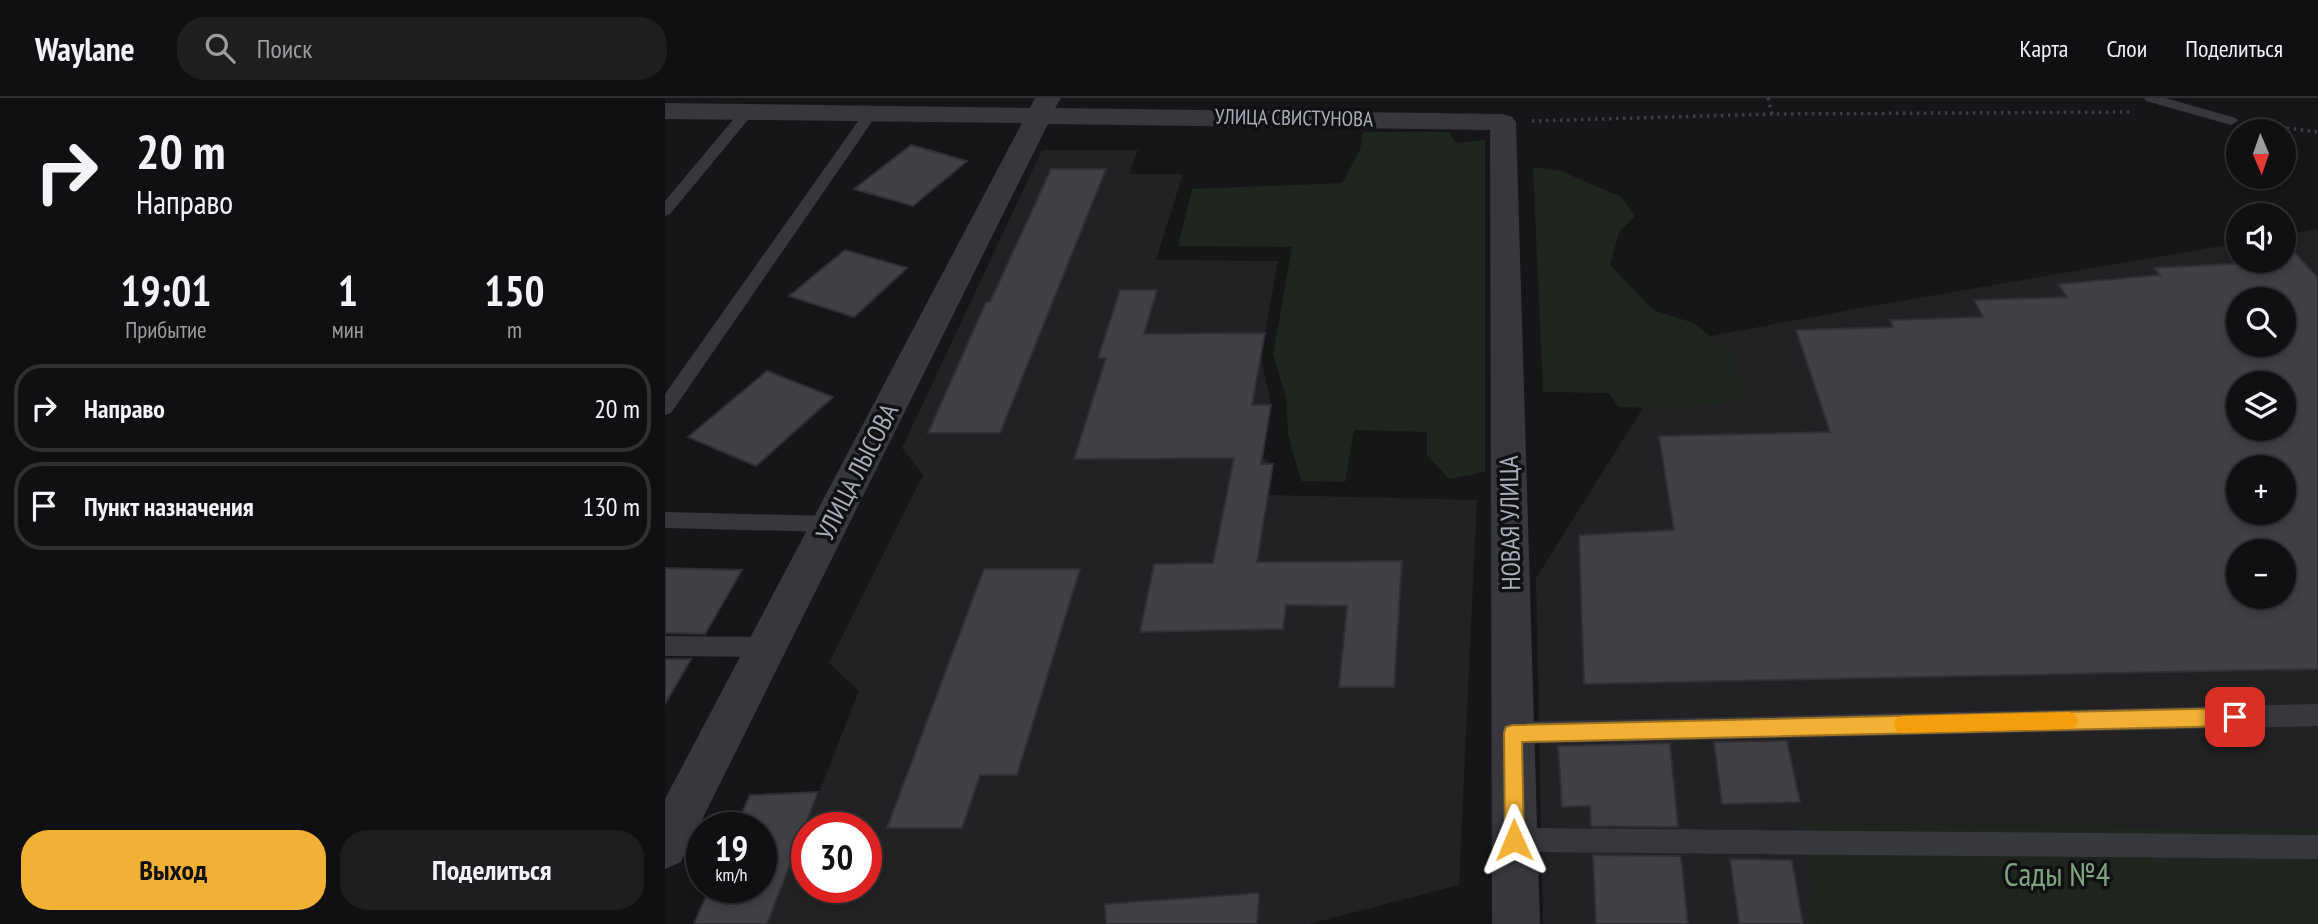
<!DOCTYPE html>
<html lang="ru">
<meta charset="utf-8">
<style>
:root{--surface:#101012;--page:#1e1e20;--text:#f1f3f6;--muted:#9c9d9f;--line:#303032;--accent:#f2b134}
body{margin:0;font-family:"PT Sans Narrow",sans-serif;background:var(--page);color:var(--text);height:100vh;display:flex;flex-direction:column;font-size:26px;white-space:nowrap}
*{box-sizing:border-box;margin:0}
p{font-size:23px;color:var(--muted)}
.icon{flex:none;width:38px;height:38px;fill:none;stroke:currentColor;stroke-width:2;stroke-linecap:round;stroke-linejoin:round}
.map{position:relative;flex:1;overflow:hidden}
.details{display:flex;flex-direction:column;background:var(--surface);width:665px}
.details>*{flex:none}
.banner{background:#101012;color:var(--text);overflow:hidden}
.needle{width:46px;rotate:178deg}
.controls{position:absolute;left:1561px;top:21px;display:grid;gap:14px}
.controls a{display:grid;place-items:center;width:70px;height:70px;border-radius:50%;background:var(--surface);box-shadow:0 4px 10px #0003,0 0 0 2px var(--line);font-size:35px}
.speed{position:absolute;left:21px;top:714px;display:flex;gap:14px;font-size:35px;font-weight:700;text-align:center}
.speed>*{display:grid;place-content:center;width:91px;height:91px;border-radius:50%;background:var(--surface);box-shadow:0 4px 10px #0003,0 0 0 2px var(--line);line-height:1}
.speed small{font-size:18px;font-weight:400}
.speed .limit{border:10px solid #d22;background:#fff;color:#111}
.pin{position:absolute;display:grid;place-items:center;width:60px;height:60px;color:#fff;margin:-30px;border-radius:14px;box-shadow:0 4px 10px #0006}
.me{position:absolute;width:77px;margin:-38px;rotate:359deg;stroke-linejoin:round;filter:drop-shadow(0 0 5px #0008)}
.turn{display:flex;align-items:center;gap:24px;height:147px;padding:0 21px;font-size:32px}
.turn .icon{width:91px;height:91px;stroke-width:2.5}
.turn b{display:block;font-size:49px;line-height:60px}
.eta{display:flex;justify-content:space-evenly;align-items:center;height:119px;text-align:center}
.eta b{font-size:42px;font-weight:700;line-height:49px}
.action{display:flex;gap:14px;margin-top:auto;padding:14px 21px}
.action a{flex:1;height:80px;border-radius:28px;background:var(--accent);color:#111;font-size:28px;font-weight:700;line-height:80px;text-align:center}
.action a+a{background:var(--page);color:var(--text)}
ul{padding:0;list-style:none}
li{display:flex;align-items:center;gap:21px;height:88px;margin:0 14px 10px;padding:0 7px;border:4px solid var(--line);border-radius:28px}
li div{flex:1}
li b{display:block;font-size:26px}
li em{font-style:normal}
header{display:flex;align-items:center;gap:42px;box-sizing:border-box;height:98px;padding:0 35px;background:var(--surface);border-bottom:2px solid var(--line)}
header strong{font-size:33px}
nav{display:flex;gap:38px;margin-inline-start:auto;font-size:24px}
.search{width:490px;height:63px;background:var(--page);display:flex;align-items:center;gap:18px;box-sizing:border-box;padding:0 24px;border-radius:28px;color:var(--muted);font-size:26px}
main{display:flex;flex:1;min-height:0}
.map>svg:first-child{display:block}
</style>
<header>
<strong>Waylane</strong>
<div class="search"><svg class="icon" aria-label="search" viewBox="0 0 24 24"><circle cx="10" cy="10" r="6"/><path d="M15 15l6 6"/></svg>Поиск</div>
<nav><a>Карта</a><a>Слои</a><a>Поделиться</a></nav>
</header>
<main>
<section class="details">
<div class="banner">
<div class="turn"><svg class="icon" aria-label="right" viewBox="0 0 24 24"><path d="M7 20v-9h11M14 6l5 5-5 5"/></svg><div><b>20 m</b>Направо</div></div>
</div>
<div class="eta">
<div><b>19:01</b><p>Прибытие</p></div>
<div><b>1</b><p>мин</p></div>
<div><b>150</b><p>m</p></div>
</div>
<ul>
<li><svg class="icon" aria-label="right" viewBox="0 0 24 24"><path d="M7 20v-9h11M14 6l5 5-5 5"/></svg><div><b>Направо</b></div><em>20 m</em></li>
<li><svg class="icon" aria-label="arrive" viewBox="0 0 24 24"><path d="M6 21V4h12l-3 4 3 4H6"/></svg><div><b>Пункт назначения</b></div><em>130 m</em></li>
</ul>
<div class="action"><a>Выход</a><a>Поделиться</a></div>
</section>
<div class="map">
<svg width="1653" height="826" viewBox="0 0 1653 826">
<rect width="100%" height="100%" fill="#161618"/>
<!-- built -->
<g fill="#222225" fill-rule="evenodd">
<path d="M377 52H473L464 76H518L491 162 613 163 596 258 606 307 597 359 608 366 603 397 812 402 794 787 644 826H102L194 593 164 565 258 377 237 350ZM142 730H201V789H142Z"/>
<path d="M1653 131V730L1137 726 1153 826H878L871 480 1020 243 1195 210 1573 145V163H1619V137ZM1573 201H1619V247H1573ZM1573 285H1619V331H1573ZM1573 369H1619V415H1573ZM1573 453H1619V499H1573Z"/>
</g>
<!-- green -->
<g fill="#1e261f">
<path d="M698 34H784L791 45 820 42V374L784 381 762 357V334L689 332 680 384 636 383 623 336 621 300 608 256 627 149 513 148 527 91 677 85 695 52Z"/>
<path d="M868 69 896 73 956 99 970 118 954 134 945 167 988 212 1029 225 1068 258 1069 301 1021 311 953 309 944 295 878 294Z"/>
<path d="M1136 726 1653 730V826H1153Z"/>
</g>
<!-- building -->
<g fill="#404145" stroke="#303034" stroke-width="2" fill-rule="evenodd">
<path d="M246 47 302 63 248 108 189 91Z"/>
<path d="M386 71H441L335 335H263L321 204H325Z"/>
<path d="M1619 143 1653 180V571L919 586 914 437 1009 432 994 338 1165 334 1131 232 1228 229 1225 222 1318 219 1309 202 1402 199 1393 186 1495 177 1489 170 1619 163ZM1573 201H1619V247H1573ZM1573 285H1619V331H1573ZM1573 369H1619V415H1573ZM1573 453H1619V499H1573Z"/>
<path d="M180 152 242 170 189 219 124 198Z"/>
<path d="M455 192H492L479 236 600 235 587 307H606L596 366H608L592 464 737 463 729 589H674L682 508 621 507 618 531 475 534 489 466 548 465 569 360 409 361 441 260H433Z"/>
<path d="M102 273 168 299 91 368 23 339Z"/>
<path d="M0 470 77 472 40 536 0 535Z"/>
<path d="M319 471H415L352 677H315L297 730H222Z"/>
<path d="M0 561H26L0 606Z"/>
<path d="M1122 643 1135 704 1057 706 1049 644Z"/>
<path d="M1005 645 1013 729 926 728 925 708 897 709 893 648Z"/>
<path d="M153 694 102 826H29L45 789H96V730H70L85 697Z"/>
<path d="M928 757 1016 758 1023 826H931Z"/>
<path d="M1065 761 1127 762 1138 826H1074Z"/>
<path d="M594 795 592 826H441L440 806Z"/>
</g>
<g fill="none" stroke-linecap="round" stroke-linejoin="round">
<!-- path -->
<g stroke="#3d3f44" stroke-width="3.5" stroke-dasharray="2.5 4.5" stroke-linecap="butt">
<path d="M1103 0 1107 16"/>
<path d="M867 23 1107 16 1467 14"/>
<path d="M1587 26 1653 34"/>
</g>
<!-- service -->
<g fill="#37383d" fill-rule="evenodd">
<path d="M1479 0H1500L1571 20 1573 23 1566 27 1481 3Z"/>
<path d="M82 10 87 11V17L5 116 0 118V103L77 11Z"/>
<path d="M206 11 213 15 6 315 0 317V296L201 12Z"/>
<path d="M0 414 165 418 172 420 175 426 172 432 165 434 0 430Z"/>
<path d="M0 538 102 539 110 542 113 549 110 556 102 559 0 558Z"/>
<path d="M1653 606V628L848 646 840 643 837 635 840 627 848 624Z"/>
<path d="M849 730 1653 737V761L849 754 840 751 837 742 840 733Z"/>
</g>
<!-- minor -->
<path fill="#37383d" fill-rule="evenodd" d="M370 0H396L390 10 838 16 847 19 851 24 875 826H827L825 32 383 26 16 764 0 771V701L357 25 0 21V5L365 10Z"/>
</g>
<!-- route -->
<path fill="#f2b134" stroke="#9d7322" stroke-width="2" d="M1570 610 1576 613 1579 619 1576 625 1570 628 857 644 859 742 856 749 849 752 842 749 840 742 839 635 841 629 848 627Z"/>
<!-- slow -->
<path fill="#f59e0b" d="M1404 614 1410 616 1413 623 1410 629 1404 631 1238 635 1231 633 1229 626 1231 620 1238 618Z"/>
<g text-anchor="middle" stroke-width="7" stroke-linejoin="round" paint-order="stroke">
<!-- far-street labels -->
<g font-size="21" fill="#a8adb8" stroke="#111113">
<text transform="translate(629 20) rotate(1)" y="7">УЛИЦА СВИСТУНОВА</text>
</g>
<!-- street labels -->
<g font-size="26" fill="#a8adb8" stroke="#111113">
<text transform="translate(192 374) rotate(-63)" y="9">УЛИЦА ЛЫСОВА</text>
<text transform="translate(845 425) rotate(-91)" y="9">НОВАЯ УЛИЦА</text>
</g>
<!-- near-park labels -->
<g font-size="32" fill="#7fa381" stroke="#111113">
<text x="1392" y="788">Сады №4</text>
</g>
</g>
</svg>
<div class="controls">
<a><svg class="needle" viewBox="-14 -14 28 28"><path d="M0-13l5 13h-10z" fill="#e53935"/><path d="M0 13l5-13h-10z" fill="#9c9d9f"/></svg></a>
<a><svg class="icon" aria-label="sound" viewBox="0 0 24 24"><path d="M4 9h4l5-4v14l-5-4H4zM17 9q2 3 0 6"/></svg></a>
<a><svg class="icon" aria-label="search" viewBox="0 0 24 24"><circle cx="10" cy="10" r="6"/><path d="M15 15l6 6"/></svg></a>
<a><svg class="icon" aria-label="layers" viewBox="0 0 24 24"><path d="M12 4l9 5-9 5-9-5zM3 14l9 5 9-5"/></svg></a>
<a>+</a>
<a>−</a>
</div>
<div class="speed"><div>19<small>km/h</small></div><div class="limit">30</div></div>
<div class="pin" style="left:1570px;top:619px;background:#d93025"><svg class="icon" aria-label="arrive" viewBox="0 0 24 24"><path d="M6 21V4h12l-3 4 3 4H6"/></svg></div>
<svg class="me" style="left:849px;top:742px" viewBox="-20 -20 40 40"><path d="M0-17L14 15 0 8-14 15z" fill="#f2b134" stroke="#fff" stroke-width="4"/></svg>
</div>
</main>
